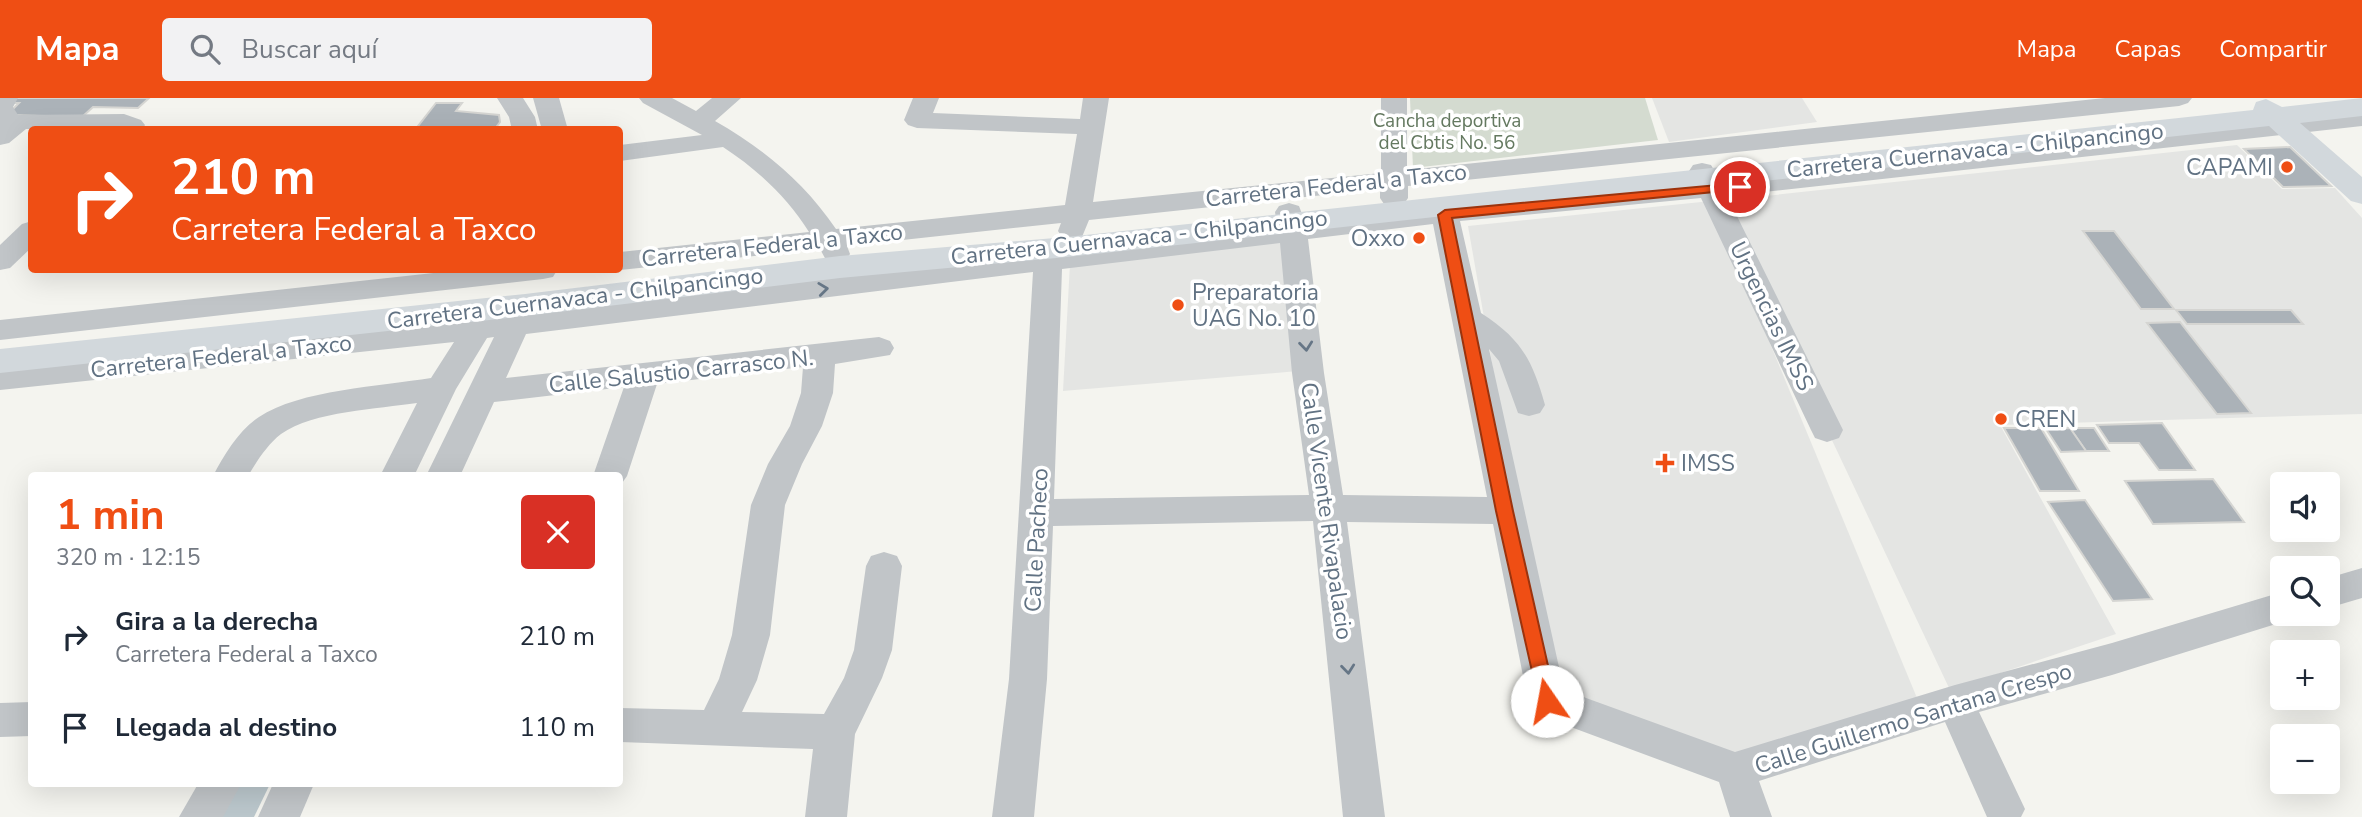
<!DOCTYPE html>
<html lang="es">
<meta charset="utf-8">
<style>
:root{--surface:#fff;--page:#f2f2f3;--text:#1f2937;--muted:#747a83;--accent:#ef4e14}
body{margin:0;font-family:"Nunito Sans",sans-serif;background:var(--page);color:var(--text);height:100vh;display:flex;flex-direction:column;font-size:26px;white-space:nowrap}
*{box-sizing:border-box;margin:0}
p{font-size:23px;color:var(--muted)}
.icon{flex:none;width:38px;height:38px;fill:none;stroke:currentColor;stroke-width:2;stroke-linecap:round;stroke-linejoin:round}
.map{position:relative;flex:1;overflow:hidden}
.drawer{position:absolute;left:28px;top:374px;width:595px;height:315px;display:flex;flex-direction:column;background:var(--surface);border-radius:7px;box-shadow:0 7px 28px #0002}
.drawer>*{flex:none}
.hud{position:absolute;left:28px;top:28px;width:595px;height:147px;border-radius:7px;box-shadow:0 7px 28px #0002;background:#ef4e14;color:#fff;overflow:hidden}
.buttons{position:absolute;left:2270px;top:374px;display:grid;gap:14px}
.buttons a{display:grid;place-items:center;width:70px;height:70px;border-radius:7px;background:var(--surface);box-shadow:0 7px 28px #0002;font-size:35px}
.pin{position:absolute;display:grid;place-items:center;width:60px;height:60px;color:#fff;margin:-30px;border:4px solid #fff;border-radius:50%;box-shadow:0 2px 7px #0007}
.me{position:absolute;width:77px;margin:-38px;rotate:348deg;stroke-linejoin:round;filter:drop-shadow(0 0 5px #0008)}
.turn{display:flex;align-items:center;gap:24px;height:147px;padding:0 28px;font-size:32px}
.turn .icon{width:91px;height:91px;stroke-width:2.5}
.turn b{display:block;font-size:49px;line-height:60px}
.round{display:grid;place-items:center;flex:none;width:74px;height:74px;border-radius:7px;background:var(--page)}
.head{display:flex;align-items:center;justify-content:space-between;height:119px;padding:0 28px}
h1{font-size:42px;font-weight:700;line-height:52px;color:var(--accent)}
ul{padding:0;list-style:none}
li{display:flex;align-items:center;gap:21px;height:91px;padding:0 28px}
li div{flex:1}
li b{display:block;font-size:26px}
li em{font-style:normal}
header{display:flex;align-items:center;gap:42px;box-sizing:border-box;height:98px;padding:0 35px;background:var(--accent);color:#fff}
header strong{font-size:33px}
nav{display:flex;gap:38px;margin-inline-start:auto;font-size:24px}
.search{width:490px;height:63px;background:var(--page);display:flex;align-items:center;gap:18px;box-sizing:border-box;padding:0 24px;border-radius:7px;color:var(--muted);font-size:26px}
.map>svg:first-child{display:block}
</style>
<header>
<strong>Mapa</strong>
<div class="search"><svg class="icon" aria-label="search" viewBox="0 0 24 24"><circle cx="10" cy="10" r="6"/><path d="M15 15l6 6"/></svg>Buscar aquí</div>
<nav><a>Mapa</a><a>Capas</a><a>Compartir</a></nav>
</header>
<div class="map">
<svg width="2362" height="719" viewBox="0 0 2362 719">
<rect width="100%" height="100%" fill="#f4f4ef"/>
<!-- built -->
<g fill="#e4e5e3">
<path d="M1652 0H1802L1817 24 1669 44Z"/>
<path d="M2237 47 2282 91 2335 90 2362 120V316L2000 327 2116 536 1950 592 1719 103Z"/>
<path d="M1711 103 1922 612 1735 665 1551 602 1468 128Z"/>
<path d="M1280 142 1298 273 1063 293 1070 166Z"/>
</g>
<!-- green -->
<path fill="#d4dbd0" d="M1410 0H1645L1658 42 1413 70Z"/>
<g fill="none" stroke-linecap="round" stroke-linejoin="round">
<!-- river -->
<path fill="#bbc7cc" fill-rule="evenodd" d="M222 686H270L254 719H206Z"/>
</g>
<!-- building -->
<g fill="#abb2b8" stroke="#d5d5d2" stroke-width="2">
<path d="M11 0H149L138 10 93 9 82 19 7 17 19 5H5Z"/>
<path d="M436 5H462L456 13 499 17 500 24 494 32H415Z"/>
<path d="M2290 49 2331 88 2283 89 2244 51Z"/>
<path d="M2083 133H2114L2174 211H2141Z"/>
<path d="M2176 212H2291L2303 226H2187Z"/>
<path d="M2180 224 2251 315 2217 316 2147 225Z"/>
<path d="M2162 325 2195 372H2159L2139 345H2109L2097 327Z"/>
<path d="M2004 330H2041L2079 393H2040Z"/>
<path d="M2070 330H2094L2109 353H2086Z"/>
<path d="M2070 330 2086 353 2061 354 2046 331Z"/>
<path d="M2213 381 2244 424 2153 426 2125 383Z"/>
<path d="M2085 402 2152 501 2113 503 2048 404Z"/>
</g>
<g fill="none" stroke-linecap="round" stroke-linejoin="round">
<!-- minor -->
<g fill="#c1c5c8" fill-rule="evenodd">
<path d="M0 0H18L13 9 18 17 124 16 141 22 145 27 142 32 26 31 9 45 0 47Z"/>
<path d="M497 0H523L535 19 538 32H512L509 19Z"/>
<path d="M533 0H559L568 32H542Z"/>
<path d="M639 0H672L696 13 712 0H741L715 23C764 51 804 84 836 131L1065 107 1077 36 917 30 908 27 904 22 913 0H939L933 15 1080 21 1083 0H1109L1093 104 1381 75V0H1407V72L2105 0H2192L2188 5 2179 8 1408 88V100L1404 106 1394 108 1384 106 1380 100V91L1089 122 1082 139 1072 142 1062 139 1058 133 1061 125 847 148 850 156 846 162 836 165 826 162 820 151 620 172H617H620V154L809 134C787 99 758 72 723 49L620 63V47L702 37 643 5Z"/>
<path d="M2362 12V28L1727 98 1843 332 1839 340 1827 344 1815 340 1811 332 1701 100 1460 123 1481 215C1521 241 1532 261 1545 307L1540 315 1529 318 1518 315 1499 263 1489 251 1564 592 1735 654 1955 587 2112 545 2282 494V516H2297L2295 520 2112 577 1979 614 2025 711 2021 719H1987L1945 624 1759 683 1772 719H1730L1719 684 1533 615 1528 603 1493 426 1347 424 1385 719H1343L1313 423 1053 428 1047 581 1034 719H992L1009 581 1033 174 526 236 506 280 879 239 890 243 894 250 890 257 835 266 833 295 822 328 802 366 785 407 770 537 757 582 742 614 824 616 844 580 854 552 866 468 871 458 884 454 897 458 902 468 892 552 882 580 855 636 847 719H805L813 651 620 644V610L704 612 719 581 732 537 751 407 768 366 790 328 801 295 803 269 657 286 627 378 620 388V378H593L624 289 494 304 460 378H426L494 239 487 240 456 291 414 378H380L417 305C378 311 314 313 281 336 267 347 257 363 248 378H213C224 357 239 332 259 319 299 292 382 288 431 280L454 244 0 292V270L468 222 474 211 485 208 496 211 500 218H505L512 204 523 201 534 204 538 211 536 214 1277 127 1275 114 1279 108 1289 105 1299 108 1305 124 1445 107 1694 84 1689 73 1693 67 1702 65 1711 67 1720 82ZM1433 126 1487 399 1343 397 1324 275 1308 141ZM1280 145 1292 275 1309 397 1054 401 1062 171Z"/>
<path d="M32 123V149L10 170 0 172V147L22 126Z"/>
<path d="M461 172H557L553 179 543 181 0 242V222Z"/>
<path d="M2362 470V500L2328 510V480Z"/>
<path d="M32 604V638L0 639V605Z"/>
<path d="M198 686H241L223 719H179Z"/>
<path d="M273 686H314L300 719H258Z"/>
</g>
<!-- major -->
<path fill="#d2d8dc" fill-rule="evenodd" d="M2362 0V18L2300 25 2362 79V106L2351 103 2269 28 1067 159 840 180 525 218 0 275V251L525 196 840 158 1067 139 2253 12 2256 4 2266 1 2282 9Z"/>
</g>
<!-- one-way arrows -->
<defs><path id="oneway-chevron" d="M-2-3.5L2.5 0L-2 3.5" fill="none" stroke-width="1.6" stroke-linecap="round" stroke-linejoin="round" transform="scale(1.75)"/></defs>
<g stroke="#667686">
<use href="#oneway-chevron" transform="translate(823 191) rotate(-7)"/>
<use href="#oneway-chevron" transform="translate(1306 248) rotate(84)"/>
<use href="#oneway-chevron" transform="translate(1348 571) rotate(84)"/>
</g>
<!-- route -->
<path fill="#ef4e14" stroke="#9b330d" stroke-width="2" d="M1740 85 1744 86V91L1452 120 1513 413 1556 603 1553 609 1547 611 1540 609 1496 413 1438 117 1445 112Z"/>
<!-- markers -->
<g fill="#ef4e14" stroke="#fff" stroke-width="2.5">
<circle cx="2287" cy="69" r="7"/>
<circle cx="1419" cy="140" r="7"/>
<circle cx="1178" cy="207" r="7"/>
<circle cx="2001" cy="321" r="7"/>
<path d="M1661.5 354.5h7v7h7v7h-7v7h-7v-7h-7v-7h7z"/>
</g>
<g text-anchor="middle" stroke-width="7" stroke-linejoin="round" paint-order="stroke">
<!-- far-park labels -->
<g font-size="19" fill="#647960" stroke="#fff">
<text x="1447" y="29">Cancha deportiva<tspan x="1447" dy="22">del Cbtis No. 56</tspan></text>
</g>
<!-- street labels -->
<g font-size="23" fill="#617283" stroke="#fff">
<text transform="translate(1975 52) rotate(-6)" y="8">Carretera Cuernavaca - Chilpancingo</text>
<text transform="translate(1336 87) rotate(-6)" y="8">Carretera Federal a Taxco</text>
<text transform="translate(1139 139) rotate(-6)" y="8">Carretera Cuernavaca - Chilpancingo</text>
<text transform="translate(772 147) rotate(-6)" y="8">Carretera Federal a Taxco</text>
<text transform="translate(575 200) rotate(-7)" y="8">Carretera Cuernavaca - Chilpancingo</text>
<text transform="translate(1772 218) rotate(64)" y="8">Urgencias IMSS</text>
<text transform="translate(221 258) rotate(-6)" y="8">Carretera Federal a Taxco</text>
<text transform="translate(681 273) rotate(-6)" y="8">Calle Salustio Carrasco N.</text>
<text transform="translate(1327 413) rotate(82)" y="8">Calle Vicente Rivapalacio</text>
<text transform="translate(1036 442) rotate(-87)" y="8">Calle Pacheco</text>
<text transform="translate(1913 620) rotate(-17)" y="8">Calle Guillermo Santana Crespo</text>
</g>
<!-- poi labels -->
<g font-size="23" fill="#617283" stroke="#fff" text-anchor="start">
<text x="2273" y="77" text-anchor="end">CAPAMI</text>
<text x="1405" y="148" text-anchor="end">Oxxo</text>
<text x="1192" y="202">Preparatoria<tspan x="1192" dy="26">UAG No. 10</tspan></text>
<text x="2015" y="329">CREN</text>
<text x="1681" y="373">IMSS</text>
</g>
</g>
</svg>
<div class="buttons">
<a><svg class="icon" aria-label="sound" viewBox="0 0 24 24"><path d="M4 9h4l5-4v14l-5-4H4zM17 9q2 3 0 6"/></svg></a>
<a><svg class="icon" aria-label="search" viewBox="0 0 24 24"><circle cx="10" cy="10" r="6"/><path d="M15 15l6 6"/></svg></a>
<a>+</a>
<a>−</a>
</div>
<div class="pin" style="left:1740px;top:89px;background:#d93025"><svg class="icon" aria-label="arrive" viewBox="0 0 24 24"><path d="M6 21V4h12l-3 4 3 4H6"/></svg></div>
<svg class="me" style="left:1547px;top:603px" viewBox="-20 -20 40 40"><circle r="19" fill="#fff"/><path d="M0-13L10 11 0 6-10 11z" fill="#ef4e14"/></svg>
<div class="hud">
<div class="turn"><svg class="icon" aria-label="right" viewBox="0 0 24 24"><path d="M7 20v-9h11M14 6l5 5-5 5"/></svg><div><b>210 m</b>Carretera Federal a Taxco</div></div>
</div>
<section class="drawer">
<div class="head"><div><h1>1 min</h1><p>320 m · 12:15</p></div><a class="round" style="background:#d93025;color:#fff"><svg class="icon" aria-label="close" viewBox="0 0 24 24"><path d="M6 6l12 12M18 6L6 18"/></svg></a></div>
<ul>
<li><svg class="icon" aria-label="right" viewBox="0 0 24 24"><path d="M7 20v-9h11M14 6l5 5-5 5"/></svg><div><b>Gira a la derecha</b><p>Carretera Federal a Taxco</p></div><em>210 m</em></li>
<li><svg class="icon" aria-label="arrive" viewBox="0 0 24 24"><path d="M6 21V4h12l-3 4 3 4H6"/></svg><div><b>Llegada al destino</b></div><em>110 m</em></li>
</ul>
</section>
</div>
